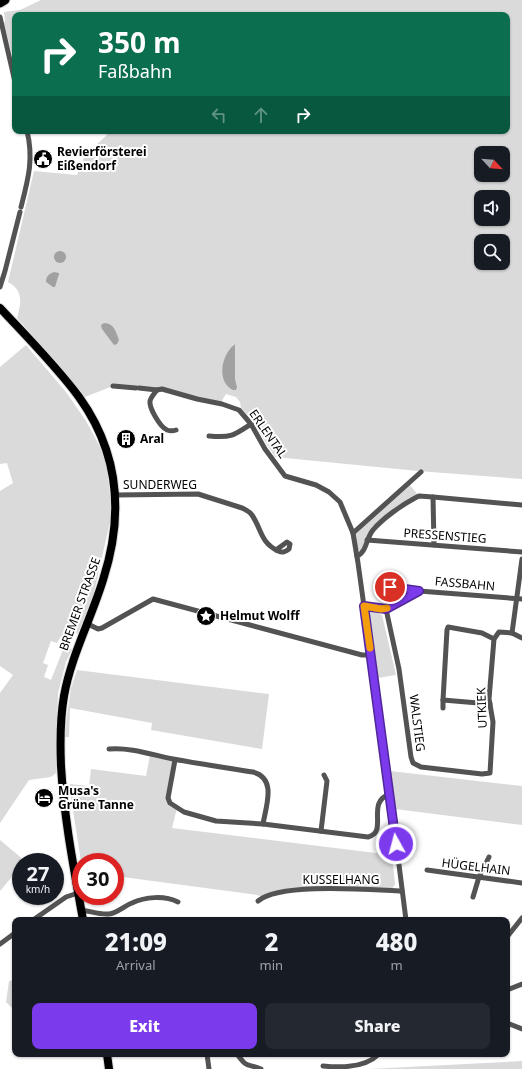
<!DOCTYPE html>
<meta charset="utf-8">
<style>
:root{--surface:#171b24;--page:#242831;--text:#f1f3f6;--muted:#9ea1a6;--accent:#7c3aed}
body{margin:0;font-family:"Noto Sans",sans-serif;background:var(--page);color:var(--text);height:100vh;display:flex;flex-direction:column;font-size:15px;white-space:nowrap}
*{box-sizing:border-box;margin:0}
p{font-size:13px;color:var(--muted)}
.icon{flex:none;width:22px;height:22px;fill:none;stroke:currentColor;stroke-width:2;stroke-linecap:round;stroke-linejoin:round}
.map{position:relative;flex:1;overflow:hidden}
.side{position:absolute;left:12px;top:917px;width:498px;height:140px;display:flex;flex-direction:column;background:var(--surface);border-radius:8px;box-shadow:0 1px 3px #0004}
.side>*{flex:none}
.banner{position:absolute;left:12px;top:12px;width:498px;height:122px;border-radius:8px;box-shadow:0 1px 3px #0004;background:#0b6e4f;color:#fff;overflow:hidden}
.needle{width:26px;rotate:116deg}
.fabs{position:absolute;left:474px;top:146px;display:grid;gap:8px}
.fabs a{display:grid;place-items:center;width:36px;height:36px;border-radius:8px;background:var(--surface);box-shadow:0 1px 3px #0004;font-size:20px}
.speed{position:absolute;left:12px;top:853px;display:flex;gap:8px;font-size:20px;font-weight:700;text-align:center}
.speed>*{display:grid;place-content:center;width:52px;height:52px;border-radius:50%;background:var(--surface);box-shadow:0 1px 3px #0004;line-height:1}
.speed small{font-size:10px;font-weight:400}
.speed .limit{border:6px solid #d22;background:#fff;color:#111}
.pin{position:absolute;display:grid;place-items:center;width:34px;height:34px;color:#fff;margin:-17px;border:2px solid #fff;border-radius:50%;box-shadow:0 1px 4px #0007}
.me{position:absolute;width:44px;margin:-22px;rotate:353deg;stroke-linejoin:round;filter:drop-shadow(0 0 3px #0008)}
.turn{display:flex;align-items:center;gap:14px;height:84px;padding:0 20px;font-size:18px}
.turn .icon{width:52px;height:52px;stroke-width:2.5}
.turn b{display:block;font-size:28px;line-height:34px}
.lanes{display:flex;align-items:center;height:38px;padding:0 20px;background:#0003;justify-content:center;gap:20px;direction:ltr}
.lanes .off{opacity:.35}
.eta{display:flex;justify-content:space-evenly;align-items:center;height:68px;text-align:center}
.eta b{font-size:24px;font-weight:800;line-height:28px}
.button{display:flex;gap:8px;margin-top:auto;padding:8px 20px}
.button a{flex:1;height:46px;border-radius:8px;background:var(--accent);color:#fff;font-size:16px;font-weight:800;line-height:46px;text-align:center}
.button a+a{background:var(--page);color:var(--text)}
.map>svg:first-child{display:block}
</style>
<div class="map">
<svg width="522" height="1069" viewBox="0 0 522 1069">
<rect width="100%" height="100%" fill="#fff"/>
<!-- green -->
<g fill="#dadada" fill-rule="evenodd">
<path d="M41 0H522V479L418 471 275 457 251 419 241 408 240 402 236 397 226 394 221 402 152 390 113 386 85 397 17 318C21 303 24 291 8 282L34 171 77 175 85 155 107 135 100 131H507V15H15V67L4 23 5 21 4 12 20 10ZM481 153H503V175H481ZM481 197H503V219H481ZM481 241H503V263H481ZM234 344 235 379 237 387 225 358Z"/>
<path d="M26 345 66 392 86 421 106 458 112 513 93 597 78 633 72 635C64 631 60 637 57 643L51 641 43 663 48 665 44 677 51 680 64 647 72 649 66 662 58 693 56 773 51 777 29 780 0 823V693L13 675 0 666V491L13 483 7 463 0 464V367Z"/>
<path d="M408 483 419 496 415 498 373 530 363 552 358 550 353 533Z"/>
<path d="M393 588 410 590 409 596 392 606Z"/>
<path d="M369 612H377L382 615 396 675 378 678Z"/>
<path d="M77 670 269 694 262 749 151 730 152 723 70 708 69 737H64L71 688Z"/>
<path d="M150 755 175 760 168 798 177 808 172 828 392 855 395 884 391 891 313 888 262 897 257 895 115 876V862H81L69 784 89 786 91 769 146 776Z"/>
<path d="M390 771 522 786V825L395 809Z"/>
<path d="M0 840 25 861 21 862V866L0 891Z"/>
<path d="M15 980V1011L6 1002 9 981Z"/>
<path d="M522 1061V1069H369Z"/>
</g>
<!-- water -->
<g fill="#a1a1a1">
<circle cx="60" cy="257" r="6"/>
<path d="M54 272 59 273V274L55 287H53L46 282C46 276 49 274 54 272Z"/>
<path d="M104 323C114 323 116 332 119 340L117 344 114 345 102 329 101 325Z"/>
<path d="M235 344V379L237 387 236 390H233C231 389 227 386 226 384 218 372 224 352 235 344Z"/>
</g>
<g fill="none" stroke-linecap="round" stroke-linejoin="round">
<!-- primary casing -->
<g stroke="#dbdbdb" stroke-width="10">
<g id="primary">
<path d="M0 308C27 337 56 366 79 397 120 454 124 515 103 580 91 619 71 656 64 696 60 719 60 742 61 766 64 818 74 869 83 920"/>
<path d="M107 1054 109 1069"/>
</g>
</g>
<!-- highway casing -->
<g stroke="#dbdbdb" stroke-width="11">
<path id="highway" d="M0 3 5 0"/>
</g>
<!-- street -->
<g stroke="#535353" stroke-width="5">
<path d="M0 17 15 82"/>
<path d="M21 207C28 180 34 159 27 131"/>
<path d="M0 287 5 271 20 212"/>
<path d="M113 386 136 388"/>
<path d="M139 388 157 390 162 389 197 399 222 404 239 410 251 424 265 449 285 476 316 485 329 492 340 502 353 533 358 563 390 794 406 920"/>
<path d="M157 390C154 394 151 397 150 401 149 408 160 427 167 430 170 431 173 431 176 430"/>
<path d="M209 436C231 438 233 436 251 424"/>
<path d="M116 495 198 494 242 508C246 510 249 511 252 515 262 530 260 542 278 551 283 553 285 552 289 549L290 544 287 542 276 550"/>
<path d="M433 497 434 545"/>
<path d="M353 533 421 472"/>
<path d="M367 540 522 552"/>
<path d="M357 556C367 552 366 538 373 530 383 518 402 505 415 498L419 496 433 497 522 505"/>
<path d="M390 587 418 591"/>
<path d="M364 606 386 609 419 591 522 599"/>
<path d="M386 609 399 669 411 757 413 763 421 767 482 774 490 773 493 722 489 699 494 639 499 632 512 633 522 638"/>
<path d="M86 623 98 629 102 628 153 599 362 655H371"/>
<path d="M512 633 522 559"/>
<path d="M443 700 447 630 448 627 482 633 494 639"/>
<path d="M443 708V700L490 704"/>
<path d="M109 749C130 747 153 755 173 759 200 764 227 768 253 772 277 778 266 806 263 824"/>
<path d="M175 760 168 798 170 803 184 812 216 821 263 824 368 837C389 832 365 802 390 794"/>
<path d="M321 831 327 781 324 775"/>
<path d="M427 870 522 883"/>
<path d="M473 897 479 877 489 857"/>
<path d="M258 901C280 882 372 890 402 891"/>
<path d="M81 910C90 911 100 915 109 914 117 913 124 906 132 903 145 897 164 895 178 902"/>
<path d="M33 920 66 897 78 893"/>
<path d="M507 937 522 918"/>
<path d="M0 944 15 933"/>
<path d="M507 990 522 984"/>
<path d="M507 1023 522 1029"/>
<path d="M207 1054 209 1069"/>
<path d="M237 1054C248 1069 246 1063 261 1069"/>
<path d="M323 1066C342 1068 365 1068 379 1054"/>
</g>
<!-- primary -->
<use href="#primary" stroke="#000" stroke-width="8"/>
<!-- highway -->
<use href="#highway" stroke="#000" stroke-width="9"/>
</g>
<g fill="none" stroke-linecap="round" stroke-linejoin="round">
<!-- route casing -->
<g stroke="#51269a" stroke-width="10">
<path id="route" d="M390 587 419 591 386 609 364 606 396 844"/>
</g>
<!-- route -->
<use href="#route" stroke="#7c3aed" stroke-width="7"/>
<!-- slow -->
<path stroke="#f59e0b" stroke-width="7" d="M370 648 364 606 381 609 387 608"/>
</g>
<!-- icons -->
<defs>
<g id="civic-disc" transform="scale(1)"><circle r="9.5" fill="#000" stroke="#fff"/><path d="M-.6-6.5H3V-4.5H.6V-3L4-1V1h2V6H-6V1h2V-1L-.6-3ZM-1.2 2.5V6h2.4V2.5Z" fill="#fff"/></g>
<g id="building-disc" transform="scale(1)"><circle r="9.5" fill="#000" stroke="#fff"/><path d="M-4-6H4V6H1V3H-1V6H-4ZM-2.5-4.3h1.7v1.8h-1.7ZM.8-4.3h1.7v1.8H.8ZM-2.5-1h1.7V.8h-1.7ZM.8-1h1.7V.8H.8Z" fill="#fff"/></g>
<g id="sight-disc" transform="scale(1)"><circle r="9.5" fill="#000" stroke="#fff"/><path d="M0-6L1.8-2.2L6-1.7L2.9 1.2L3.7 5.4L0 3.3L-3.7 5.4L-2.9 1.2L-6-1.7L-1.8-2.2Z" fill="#fff"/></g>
<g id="hotel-disc" transform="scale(1)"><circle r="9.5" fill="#000" stroke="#fff"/><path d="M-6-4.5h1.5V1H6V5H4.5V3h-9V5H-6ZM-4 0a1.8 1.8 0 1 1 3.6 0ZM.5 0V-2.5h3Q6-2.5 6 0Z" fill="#fff"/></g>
</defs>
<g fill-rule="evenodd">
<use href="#civic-disc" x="43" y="159"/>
<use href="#building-disc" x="126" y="439"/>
<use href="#sight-disc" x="206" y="616"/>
<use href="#hotel-disc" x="44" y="798"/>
</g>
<g text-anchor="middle" stroke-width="4" stroke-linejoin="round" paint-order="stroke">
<!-- poi labels -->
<g font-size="12" font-weight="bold" fill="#000" stroke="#fff" text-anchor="start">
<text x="57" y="156">Revierförsterei<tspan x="57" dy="14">Eißendorf</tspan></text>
<text x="140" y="443">Aral</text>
<text x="220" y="620">Helmut Wolff</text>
<text x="58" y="795">Musa's<tspan x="58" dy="14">Grüne Tanne</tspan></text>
</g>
<!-- street labels -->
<g font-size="12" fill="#000" stroke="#fff">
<text transform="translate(268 434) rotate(55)" y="4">ERLENTAL</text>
<text x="160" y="489">SUNDERWEG</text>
<text transform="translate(445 536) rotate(4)" y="4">PRESSENSTIEG</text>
<text transform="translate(465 584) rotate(5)" y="4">FASSBAHN</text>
<text transform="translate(80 604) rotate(-70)" y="4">BREMER STRASSE</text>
<text transform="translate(482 708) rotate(-92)" y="4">UTKIEK</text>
<text transform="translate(417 723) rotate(83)" y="4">WALSTIEG</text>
<text transform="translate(476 867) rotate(7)" y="4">HÜGELHAIN</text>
<text x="341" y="884">KUSSELHANG</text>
</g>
</g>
</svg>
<div class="fabs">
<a><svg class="needle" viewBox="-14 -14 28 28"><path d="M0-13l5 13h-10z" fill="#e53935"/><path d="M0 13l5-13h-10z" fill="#9ea1a6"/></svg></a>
<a><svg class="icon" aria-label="sound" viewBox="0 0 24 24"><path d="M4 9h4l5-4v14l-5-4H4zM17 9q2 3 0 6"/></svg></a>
<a><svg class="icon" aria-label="search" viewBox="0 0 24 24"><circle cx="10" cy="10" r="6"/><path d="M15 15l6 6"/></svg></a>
</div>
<div class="speed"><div>27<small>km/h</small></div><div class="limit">30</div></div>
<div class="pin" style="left:390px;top:587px;background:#d93025"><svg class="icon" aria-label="arrive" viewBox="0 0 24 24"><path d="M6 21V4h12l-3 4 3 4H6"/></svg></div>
<svg class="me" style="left:396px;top:844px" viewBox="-20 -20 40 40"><circle r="17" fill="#7c3aed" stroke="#fff" stroke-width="3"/><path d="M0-11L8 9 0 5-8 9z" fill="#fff"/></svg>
<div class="banner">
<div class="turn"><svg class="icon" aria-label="right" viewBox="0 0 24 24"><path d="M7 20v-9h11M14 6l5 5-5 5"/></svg><div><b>350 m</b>Faßbahn</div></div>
<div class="lanes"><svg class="icon off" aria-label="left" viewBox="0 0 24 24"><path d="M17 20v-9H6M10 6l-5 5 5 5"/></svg><svg class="icon off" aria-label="ahead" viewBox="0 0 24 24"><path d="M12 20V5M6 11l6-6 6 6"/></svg><svg class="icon" aria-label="right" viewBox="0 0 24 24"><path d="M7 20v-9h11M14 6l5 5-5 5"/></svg></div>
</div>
<section class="side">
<div class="eta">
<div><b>21:09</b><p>Arrival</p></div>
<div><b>2</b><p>min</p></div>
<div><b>480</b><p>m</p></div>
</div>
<div class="button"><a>Exit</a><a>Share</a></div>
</section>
</div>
